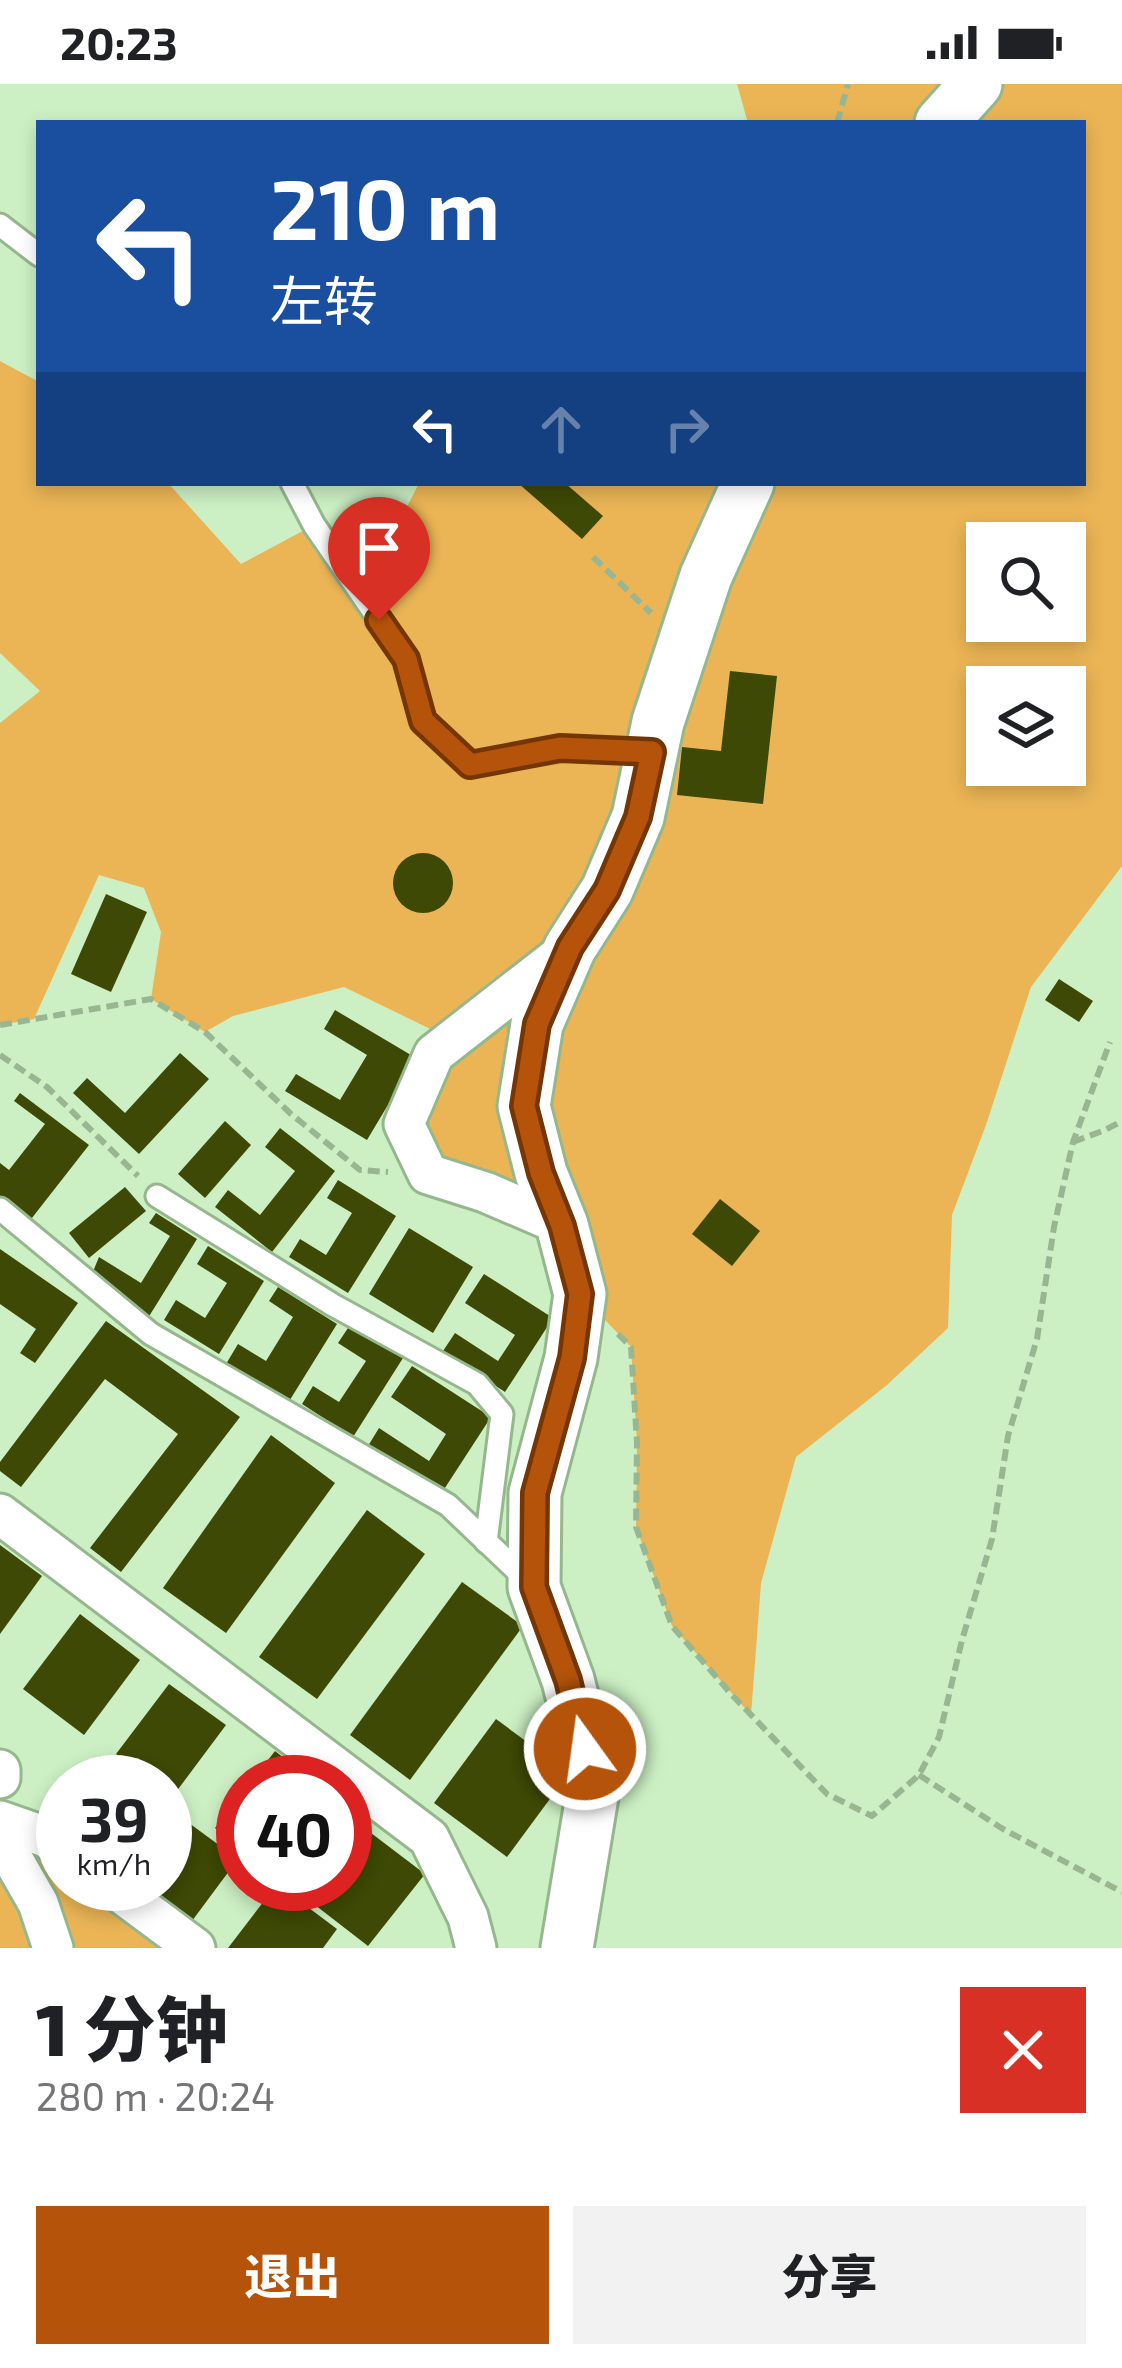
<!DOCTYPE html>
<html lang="zh">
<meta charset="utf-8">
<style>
:root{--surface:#fff;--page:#f2f2f2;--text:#202124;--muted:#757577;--accent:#b45309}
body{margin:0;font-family:"Exo 2","Noto Sans SC",sans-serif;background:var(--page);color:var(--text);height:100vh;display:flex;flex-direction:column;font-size:45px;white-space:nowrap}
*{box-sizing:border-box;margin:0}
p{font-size:39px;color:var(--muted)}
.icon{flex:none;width:66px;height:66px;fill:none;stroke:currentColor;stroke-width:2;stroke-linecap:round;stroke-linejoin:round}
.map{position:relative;height:1864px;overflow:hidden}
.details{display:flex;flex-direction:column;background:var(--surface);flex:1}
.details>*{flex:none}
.top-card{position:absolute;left:36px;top:36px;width:1050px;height:366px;border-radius:0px;box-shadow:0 6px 18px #0003;background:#1a4fa0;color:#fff;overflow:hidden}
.buttons{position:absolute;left:966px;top:438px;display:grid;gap:24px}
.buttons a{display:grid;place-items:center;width:120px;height:120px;border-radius:0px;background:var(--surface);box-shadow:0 6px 18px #0003;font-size:60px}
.speed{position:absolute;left:36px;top:1671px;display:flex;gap:24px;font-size:60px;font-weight:700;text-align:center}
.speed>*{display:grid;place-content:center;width:156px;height:156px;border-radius:50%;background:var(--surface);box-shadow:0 6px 18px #0003;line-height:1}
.speed small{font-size:30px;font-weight:400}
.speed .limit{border:18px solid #d22;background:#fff;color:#111}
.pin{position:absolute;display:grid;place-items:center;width:102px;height:102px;color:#fff;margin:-123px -51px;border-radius:50% 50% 50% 0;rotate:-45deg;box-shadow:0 0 12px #0007}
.pin .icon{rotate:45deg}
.me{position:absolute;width:132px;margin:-66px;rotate:346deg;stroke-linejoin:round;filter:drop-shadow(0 0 9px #0008)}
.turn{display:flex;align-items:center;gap:42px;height:252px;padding:0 36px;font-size:54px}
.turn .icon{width:156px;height:156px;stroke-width:2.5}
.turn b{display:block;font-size:84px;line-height:102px}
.lanes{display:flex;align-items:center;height:114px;padding:0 36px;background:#0003;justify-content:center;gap:60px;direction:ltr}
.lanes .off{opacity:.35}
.round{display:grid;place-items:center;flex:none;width:126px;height:126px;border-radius:0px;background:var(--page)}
.overview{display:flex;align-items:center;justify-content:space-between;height:204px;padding:0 36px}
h1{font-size:72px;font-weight:800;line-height:90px}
.action{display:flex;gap:24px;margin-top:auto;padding:24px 36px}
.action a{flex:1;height:138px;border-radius:0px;background:var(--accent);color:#fff;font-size:48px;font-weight:800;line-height:138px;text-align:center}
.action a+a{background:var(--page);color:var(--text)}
.status{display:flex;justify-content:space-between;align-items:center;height:84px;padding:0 60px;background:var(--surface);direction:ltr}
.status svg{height:33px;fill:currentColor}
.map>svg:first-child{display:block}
</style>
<div class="status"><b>20:23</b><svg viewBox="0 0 49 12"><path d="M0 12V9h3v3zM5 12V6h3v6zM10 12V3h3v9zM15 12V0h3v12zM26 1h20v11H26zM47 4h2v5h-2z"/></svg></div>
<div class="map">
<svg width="1122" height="1864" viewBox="0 0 1122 1864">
<rect width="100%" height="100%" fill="#ccf0c4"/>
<!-- green -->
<g fill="#ebb555" fill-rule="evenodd">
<path d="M737 0H1122V782L1031 903 986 1041 952 1131 948 1244 887 1301 796 1373 761 1499 751 1631 672 1542 636 1443 637 1359 631 1263 580 1210 562 1142 428 1090 404 1040 451 955 344 903 233 932 205 948 151 915 161 848 144 804 99 791 34 935 0 941V639L40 607 0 569V277L39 298V399H168L241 480 314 441 363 511 419 399H1083V39H748ZM987 459H1065V537H987ZM987 603H1065V681H987Z"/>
<path d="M0 1737 63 1766V1800H109L195 1864H0Z"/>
</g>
<!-- building -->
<g fill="#3d4904">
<path d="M518 399H565L603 432 582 455Z"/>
<path d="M730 587 777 592 763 720 677 711 682 663 721 667Z"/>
<circle cx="423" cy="799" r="30"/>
<path d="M106 810 147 828 111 908 71 890Z"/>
<path d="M1059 895 1093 917 1079 938 1045 916Z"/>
<path d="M335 926 416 974 367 1056 285 1007 296 990 340 1016 367 971 324 945Z"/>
<path d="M180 969 209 995 139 1070 73 1009 87 994 125 1029Z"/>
<path d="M20 1009 89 1061 28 1139 0 1117V1079L9 1086 45 1040 14 1017Z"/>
<path d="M225 1037 251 1061 205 1114 178 1090Z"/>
<path d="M280 1044 335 1087 272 1168 215 1123 228 1106 260 1131 295 1087 265 1063Z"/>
<path d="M338 1096 396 1132 348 1209 289 1173 300 1155 326 1171 352 1129 327 1114Z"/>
<path d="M125 1103 146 1127 89 1174 69 1149Z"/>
<path d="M720 1115 760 1147 732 1182 692 1150Z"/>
<path d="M156 1129 197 1155 148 1234 92 1190 99 1173 141 1199 170 1152 149 1139Z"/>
<path d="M409 1144 473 1183 433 1249 369 1210Z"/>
<path d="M208 1162 264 1197 219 1270 164 1236 176 1216 205 1234 227 1199 197 1180Z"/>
<path d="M0 1165 78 1219 35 1279 20 1269 36 1245 0 1220Z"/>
<path d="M484 1190 553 1234 505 1308 443 1267 455 1249 498 1277 515 1251 465 1219Z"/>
<path d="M278 1203 337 1240 288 1319 226 1280 238 1260 266 1277 293 1233 269 1217Z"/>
<path d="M106 1237 240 1333 121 1488 90 1464 178 1350 105 1295 21 1403 0 1387V1378Z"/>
<path d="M350 1241 403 1274 353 1353 302 1320 313 1302 339 1318 366 1277 338 1259Z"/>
<path d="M412 1282 491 1333 441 1410 368 1362 379 1344 429 1377 446 1350 391 1313Z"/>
<path d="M271 1351 335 1399 226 1549 163 1504Z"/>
<path d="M367 1426 425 1470 317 1615 259 1573Z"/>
<path d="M0 1461 42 1492 0 1550Z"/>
<path d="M462 1498 523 1542 410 1696 350 1651Z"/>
<path d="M80 1530 140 1576 84 1651 23 1605Z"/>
<path d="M169 1600 226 1641 173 1712 165 1706V1698H154L116 1670Z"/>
<path d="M496 1635 569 1689 507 1773 434 1719Z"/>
<path d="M275 1667 315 1698H251Z"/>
<path d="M100 1672 134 1698H80Z"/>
<path d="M243 1709V1765L215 1744Z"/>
<path d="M178 1731 238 1775 189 1841 132 1800H165V1749Z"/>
<path d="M371 1749 425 1790 368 1862 315 1821 331 1800H345V1782Z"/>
<path d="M277 1800 337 1845 323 1864H228Z"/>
</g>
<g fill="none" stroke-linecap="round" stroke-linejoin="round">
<!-- service casing -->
<g stroke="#95b78d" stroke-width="27">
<g id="service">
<path d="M0 141 39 171"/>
<path d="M292 399 314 441 406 575 423 637 470 681 560 664 651 668"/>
<path d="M157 1112 333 1221 477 1300 502 1330 486 1458"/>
<path d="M0 1125 151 1250 448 1421 530 1499"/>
</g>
</g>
<!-- minor casing -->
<g stroke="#95b78d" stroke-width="45">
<g id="minor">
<path d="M562 1141 485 1108 428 1090 404 1040 434 970 567 866"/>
<path d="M0 1430 429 1754 468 1833 476 1864"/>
<path d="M0 1686V1694"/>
<path d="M0 1737 46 1753 63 1766"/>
<path d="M0 1753 38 1819 53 1864"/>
<path d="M109 1800 195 1864"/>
</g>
</g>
<!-- tertiary casing -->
<g stroke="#95b78d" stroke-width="57">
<g id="tertiary">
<path d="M941 39 976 0"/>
<path d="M567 1864 594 1700 568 1596 534 1503 535 1409 571 1274 580 1210 562 1141 541 1089 524 1022 537 940 570 864 607 806 638 733 658 638 706 492 748 399"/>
</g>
</g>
<!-- path -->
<g stroke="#99b693" stroke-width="6" stroke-dasharray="12 6" stroke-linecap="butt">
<path d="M837 39 848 0"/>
<path d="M593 473 651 529"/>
<path d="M0 941 151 915 205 948 291 1030 360 1086 388 1088"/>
<path d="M0 971 47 1003 138 1092"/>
<path d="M1073 1058 1105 1046 1122 1037"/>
<path d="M618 1250 631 1263 637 1359 636 1443 672 1542 732 1611 827 1710 872 1732 919 1691 939 1653 962 1556 992 1455 1008 1352 1037 1255 1054 1143 1073 1058 1110 958"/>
<path d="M919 1691 1003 1745 1122 1808"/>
</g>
<!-- service -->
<use href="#service" stroke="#fff" stroke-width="21"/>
<!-- minor -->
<use href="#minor" stroke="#fff" stroke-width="39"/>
<!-- tertiary -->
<use href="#tertiary" stroke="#fff" stroke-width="51"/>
</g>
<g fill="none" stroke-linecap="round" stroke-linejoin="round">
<!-- route casing -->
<g stroke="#753606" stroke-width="30">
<path id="route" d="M379 536 406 575 423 637 470 681 560 664 652 668 638 733 607 806 570 863 537 940 524 1022 541 1089 562 1142 580 1210 572 1274 535 1409 534 1503 568 1596 585 1665"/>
</g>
<!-- route -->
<use href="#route" stroke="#b45309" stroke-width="21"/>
</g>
</svg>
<div class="buttons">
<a><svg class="icon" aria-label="search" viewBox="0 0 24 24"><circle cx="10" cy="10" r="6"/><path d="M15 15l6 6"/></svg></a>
<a><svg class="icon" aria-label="layers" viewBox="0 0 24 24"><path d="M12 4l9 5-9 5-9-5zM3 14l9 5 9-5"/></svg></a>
</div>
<div class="speed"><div>39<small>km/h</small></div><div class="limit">40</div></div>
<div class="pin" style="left:379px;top:536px;background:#d93025"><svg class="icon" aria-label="arrive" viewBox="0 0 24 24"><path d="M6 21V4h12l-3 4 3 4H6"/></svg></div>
<svg class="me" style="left:585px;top:1665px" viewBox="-20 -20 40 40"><circle r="17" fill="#b45309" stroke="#fff" stroke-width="3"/><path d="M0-11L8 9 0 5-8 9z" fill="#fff"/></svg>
<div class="top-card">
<div class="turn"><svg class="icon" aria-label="left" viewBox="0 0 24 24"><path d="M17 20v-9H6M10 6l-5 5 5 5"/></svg><div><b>210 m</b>左转</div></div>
<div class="lanes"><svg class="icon" aria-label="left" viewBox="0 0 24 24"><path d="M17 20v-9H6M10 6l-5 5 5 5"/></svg><svg class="icon off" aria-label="ahead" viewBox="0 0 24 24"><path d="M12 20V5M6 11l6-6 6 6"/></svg><svg class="icon off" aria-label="right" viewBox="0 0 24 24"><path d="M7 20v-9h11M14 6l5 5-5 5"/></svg></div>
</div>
</div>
<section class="details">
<div class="overview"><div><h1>1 分钟</h1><p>280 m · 20:24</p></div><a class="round" style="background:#d93025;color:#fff"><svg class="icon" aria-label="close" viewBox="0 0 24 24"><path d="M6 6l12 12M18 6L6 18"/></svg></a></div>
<div class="action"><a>退出</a><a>分享</a></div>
</section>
